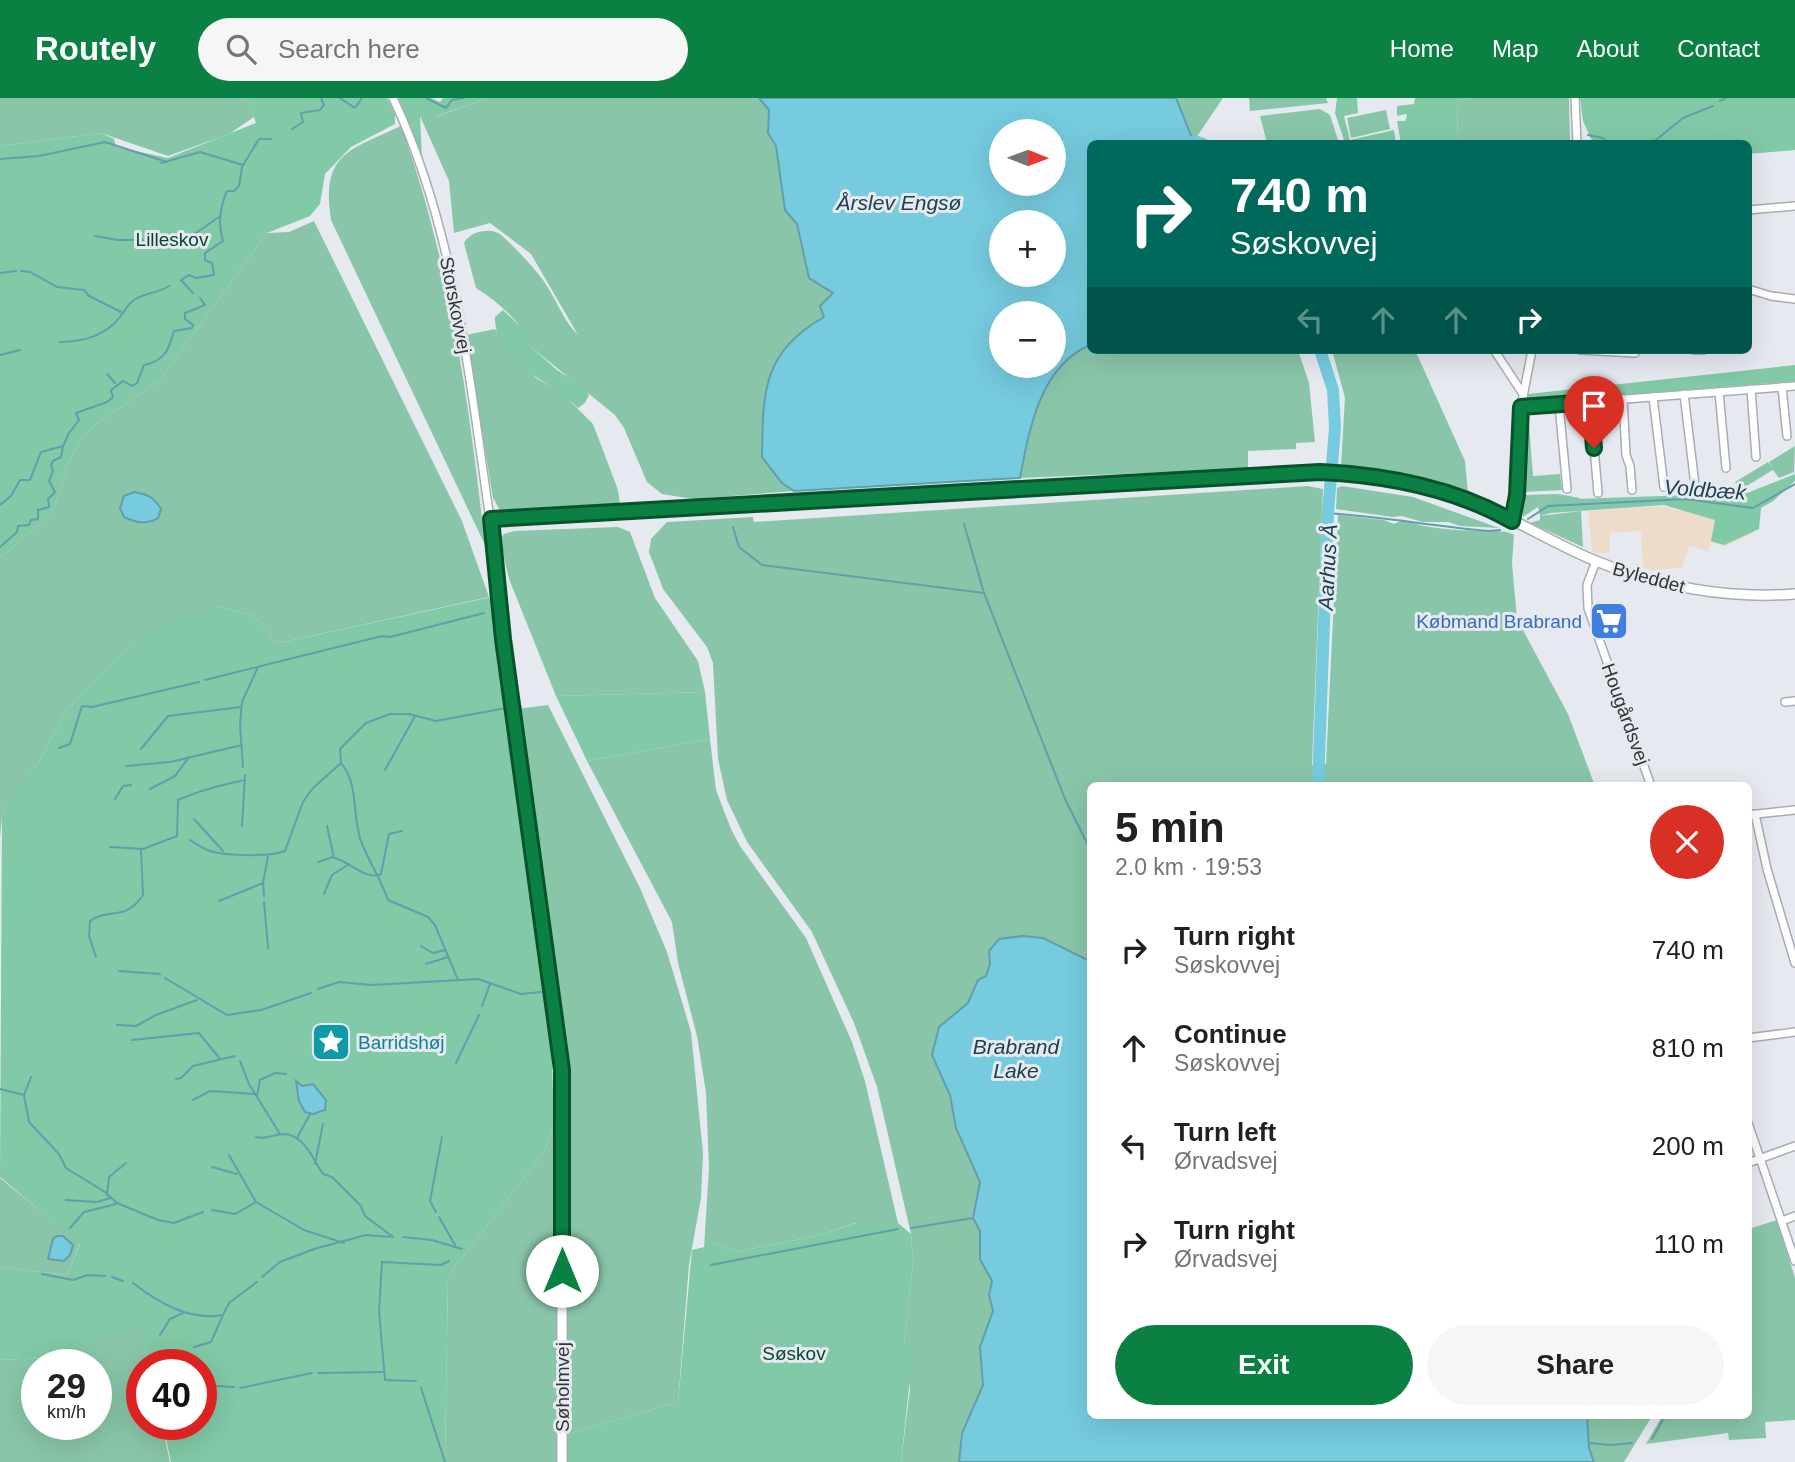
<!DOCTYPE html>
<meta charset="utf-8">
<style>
:root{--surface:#fff;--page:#f6f6f6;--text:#202124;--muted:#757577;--accent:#0b8043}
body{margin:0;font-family:Arial,sans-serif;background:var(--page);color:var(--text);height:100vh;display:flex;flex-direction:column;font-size:26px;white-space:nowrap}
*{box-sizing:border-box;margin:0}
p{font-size:23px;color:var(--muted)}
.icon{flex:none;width:38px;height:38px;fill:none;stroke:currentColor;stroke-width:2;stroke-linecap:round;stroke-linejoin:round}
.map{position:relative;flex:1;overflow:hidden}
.side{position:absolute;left:1087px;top:684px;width:665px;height:637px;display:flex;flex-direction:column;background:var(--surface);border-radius:10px;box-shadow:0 7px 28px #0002}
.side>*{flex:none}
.hud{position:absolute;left:1087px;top:42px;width:665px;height:214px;border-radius:10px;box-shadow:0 7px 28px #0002;background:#00695c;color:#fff;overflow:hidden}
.needle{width:46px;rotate:91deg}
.buttons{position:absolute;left:989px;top:21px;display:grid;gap:14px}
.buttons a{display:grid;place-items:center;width:77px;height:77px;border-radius:50%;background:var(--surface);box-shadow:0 7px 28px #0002;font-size:35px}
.speed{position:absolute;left:21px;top:1251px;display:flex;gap:14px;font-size:35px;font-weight:700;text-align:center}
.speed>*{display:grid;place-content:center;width:91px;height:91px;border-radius:50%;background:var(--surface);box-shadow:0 7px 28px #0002;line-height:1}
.speed small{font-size:18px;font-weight:400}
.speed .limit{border:10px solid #d22;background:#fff;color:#111}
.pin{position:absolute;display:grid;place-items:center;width:60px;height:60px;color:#fff;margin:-72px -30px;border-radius:50% 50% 50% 0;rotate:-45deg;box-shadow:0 0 7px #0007}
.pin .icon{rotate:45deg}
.me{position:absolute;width:77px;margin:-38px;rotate:0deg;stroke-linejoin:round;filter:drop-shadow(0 0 5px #0008)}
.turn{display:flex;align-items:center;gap:24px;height:147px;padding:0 28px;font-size:32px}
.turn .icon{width:91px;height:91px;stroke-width:2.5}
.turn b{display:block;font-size:49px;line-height:60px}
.lanes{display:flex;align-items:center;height:66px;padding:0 28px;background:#0003;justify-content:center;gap:35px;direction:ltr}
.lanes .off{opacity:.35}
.round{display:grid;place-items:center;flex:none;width:74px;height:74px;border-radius:37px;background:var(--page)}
.headline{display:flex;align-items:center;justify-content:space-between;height:119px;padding:0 28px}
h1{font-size:42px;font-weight:700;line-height:52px}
.primary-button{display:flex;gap:14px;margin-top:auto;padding:14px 28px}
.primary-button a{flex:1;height:80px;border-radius:42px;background:var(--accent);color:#fff;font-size:28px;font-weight:700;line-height:80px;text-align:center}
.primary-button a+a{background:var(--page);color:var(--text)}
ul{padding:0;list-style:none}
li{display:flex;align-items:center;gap:21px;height:98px;padding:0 28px}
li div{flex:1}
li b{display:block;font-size:26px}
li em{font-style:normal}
header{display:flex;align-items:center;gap:42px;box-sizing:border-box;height:98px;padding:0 35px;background:var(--accent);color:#fff}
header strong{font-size:33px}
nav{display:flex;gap:38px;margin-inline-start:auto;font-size:24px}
.search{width:490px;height:63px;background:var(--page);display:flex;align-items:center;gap:18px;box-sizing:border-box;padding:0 24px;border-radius:38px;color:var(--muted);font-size:26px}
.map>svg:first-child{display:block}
</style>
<header>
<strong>Routely</strong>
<div class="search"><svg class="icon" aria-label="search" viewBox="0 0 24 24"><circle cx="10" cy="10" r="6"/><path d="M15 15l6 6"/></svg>Search here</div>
<nav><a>Home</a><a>Map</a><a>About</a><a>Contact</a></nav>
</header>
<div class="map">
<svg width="1795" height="1364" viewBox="0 0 1795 1364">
<rect width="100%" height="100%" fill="#e6eaf0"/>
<!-- education -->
<path fill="#eedccb" d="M1664 408 1675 412H1721L1755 419 1753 435 1725 449 1711 444 1708 453 1689 448 1682 470 1652 472 1643 470 1641 433 1610 435V454L1597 456 1592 453 1588 413Z"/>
<!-- green -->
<g fill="#89c6a9" fill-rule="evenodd">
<path d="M0 0H247L254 19 229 36 168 58 101 35 0 48Z"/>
<path d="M488 0H759L769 12 768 35 776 48 785 111 797 126 809 180 833 195 825 219C762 254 763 293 762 359L782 385 794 393 693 401 662 396 647 384 624 330 615 317 531 249C524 226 497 203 476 190L464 145C470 134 487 130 498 135 506 139 537 173 543 182 556 200 562 221 578 237L531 156 490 125 454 135 449 83 420 18H438Z"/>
<path d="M1176 0H1223L1194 43Z"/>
<path d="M1249 0H1326L1328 5 1250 13Z"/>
<path d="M1471 0H1569L1570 45H1458L1457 2Z"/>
<path d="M1320 11 1330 17 1339 45H1267L1260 18Z"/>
<path d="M1386 12 1390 31 1351 40 1347 20Z"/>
<path d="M401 28C450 163 469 305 485 447L331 122C321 56 347 53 401 28Z"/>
<path d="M314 123 462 423 489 499 274 546 267 530 251 517 220 509 133 546 66 613 39 664 9 701 2 719 0 739V460L52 415 68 366 78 346 93 328 159 283 267 135 289 134Z"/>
<path d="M495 231 504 246 536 280 563 296 593 326 618 392 620 407 501 414 493 400 466 237Z"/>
<path d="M1090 247V252H1298L1309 285 1315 344 1296 345V351L1248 353V371L1020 380C1029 332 1040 268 1090 247Z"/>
<path d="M1332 252H1415L1465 363 1468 396 1398 375 1341 368 1345 300Z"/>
<path d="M1528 314 1533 378 1560 376 1562 392 1522 394 1526 315Z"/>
<path d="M1795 348 1794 374 1779 380 1773 372 1740 392 1735 384 1768 364 1773 371 1769 364Z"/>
<path d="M1308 388 1323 391 1312 667 1326 666 1338 417 1384 422 1394 426 1403 422C1428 431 1455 432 1481 433 1494 434 1503 431 1514 437L1512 465 1517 521 1568 616 1595 688H1090V863L1043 840 989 853 990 866 986 878 978 882 968 905 939 929 933 957 951 997 956 1030 980 1084 973 1120 980 1133V1161L992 1183 989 1197 993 1213 980 1249 983 1287 961 1335 959 1364H901L910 1291 904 1246 913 1164 911 1136 877 989 854 925 812 834 747 744 727 702 718 661 713 565 707 549 663 491 649 454 651 441 667 424 753 419 754 424Z"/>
<path d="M1342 388 1413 399 1499 430 1460 428 1448 424H1422L1402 418 1392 419 1336 411 1337 390Z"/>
<path d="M1558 396 1580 400V402H1548L1523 419 1522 397Z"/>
<path d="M1581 413 1583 449 1530 425 1540 422V418Z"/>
<path d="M618 429 630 434 655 500 698 563 705 594 556 598 509 481 500 442 504 436 514 433Z"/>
<path d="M548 607 640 790 667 854 691 934 703 1055 701 1100 689 1167 678 1304 564 1337 571 1013 569 977 517 611Z"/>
<path d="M710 641 716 692 731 731 740 748 806 840 852 944 865 983 898 1125H856L816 1138 735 1154 717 1146 704 1150 709 1070 706 995 697 938 678 865 672 824 587 663Z"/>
<path d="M559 1025 557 1364H445L448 1178 544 1054 554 1026Z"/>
<path d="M0 1080 80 1145 67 1177 0 1169Z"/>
<path d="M1777 1122 1795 1180V1322L1765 1324 1766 1340 1729 1342 1728 1335 1646 1346 1662 1318H1748V1127L1752 1130Z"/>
<path d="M140 1226 149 1267H142V1326L162 1327 170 1364H0V1262L46 1260ZM37 1267H96V1326H37Z"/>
<path d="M1587 1318H1652L1624 1364H1594L1589 1350Z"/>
</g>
<!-- forest -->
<g fill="#81c9a7">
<path d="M247 0H387L395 16V26L351 49 325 76 320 106 310 118 267 135 159 283 93 328 78 346 68 366 52 415 0 460V48L101 35 114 41 116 49 168 60 256 25Z"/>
<path d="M396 0H431L440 4 443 0H488L437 18H420L422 60Z"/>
<path d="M1337 0H1357L1358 15 1344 18 1350 42 1394 32 1396 45H1345L1335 15Z"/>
<path d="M1415 0H1471L1457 2 1458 45H1401L1397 23H1405L1407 18 1406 16 1397 18V8L1414 6Z"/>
<path d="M1580 0H1795V52L1748 56V46L1593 45 1583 23Z"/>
<path d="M503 212 527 235 531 249 557 272 582 288 589 297 585 305 578 310C551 283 494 265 495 219Z"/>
<path d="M1795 267V283L1527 305 1528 296Z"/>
<path d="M1795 376V383L1773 403 1761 410 1759 431 1724 447 1711 443 1715 422 1664 407 1551 415 1540 418 1538 409 1548 402 1747 395Z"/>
<path d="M496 498 552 965 554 1026 544 1054 448 1178 445 1364H171L163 1327 201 1326V1267H149L140 1228 46 1260 0 1262V1169L67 1177 80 1146 0 1079 2 719 9 700 39 664 66 613 133 546 180 519 220 509 251 517 267 530 274 546Z"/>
<path d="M705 594 710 641 587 663 556 598Z"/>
<path d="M857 1125H898L911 1136 913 1164 904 1246 913 1252 901 1364H565L564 1337 678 1304 692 1152 717 1146 735 1154 816 1138Z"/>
</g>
<!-- water -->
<g fill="#76cbdf" stroke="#629eac" stroke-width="2" fill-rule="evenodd">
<path d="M759 0H1176L1194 45 1090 46V247C1040 268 1029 332 1020 380L794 393 782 385 762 359C763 293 762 255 824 219L820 208 833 195 809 180 797 126 785 112 776 48 768 35 769 12ZM1001 33H1054V86H1001ZM1001 124H1054V177H1001ZM1001 215H1054V268H1001Z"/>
<path d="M134 394C147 396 154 399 161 411L158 420C146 427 137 425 124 419L120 410 124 398Z"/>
<path d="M1023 838 1043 840 1090 863V1318H1587L1589 1350 1594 1364H959L962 1335 983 1287 980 1249 993 1213 989 1197 992 1183 980 1161V1133L973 1120 980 1084 956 1030 950 997 932 957 939 929 968 905 978 882 986 878 990 866 989 853 999 841Z"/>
<path d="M296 983 302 988 313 986 326 1002 325 1012 313 1016 305 1014 299 1003Z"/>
<path d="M57 1138H63L73 1147 70 1157 64 1163 48 1161 53 1141Z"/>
</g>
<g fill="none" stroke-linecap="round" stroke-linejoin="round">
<!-- stream -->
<g stroke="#629eac" stroke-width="2">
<path d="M340 0 355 10 362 0"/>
<path d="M426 0 446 10 452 2 463 0"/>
<path d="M1720 3 1726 0"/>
<path d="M292 31 303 24 301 15 320 12 324 7 321 0"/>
<path d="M1588 37 1603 40 1608 46"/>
<path d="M1651 46 1683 20 1713 8"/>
<path d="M0 61 39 58 105 44 167 64"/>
<path d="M161 65 200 54 243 67"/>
<path d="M95 138 118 142H143L163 147"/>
<path d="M169 147 180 146 219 119"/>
<path d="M21 173 30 174 57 189 84 192 89 198 121 214"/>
<path d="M0 175 16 173"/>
<path d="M193 195 181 182 189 177 196 180 214 177 212 165 205 162V155L223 143C218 127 220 109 227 93H234L239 88 242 69 259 41H271"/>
<path d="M60 244C84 243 104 239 120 219 125 213 127 207 134 202 146 194 156 196 169 188"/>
<path d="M0 257 20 252"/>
<path d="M107 276 115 285"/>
<path d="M0 407 11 398 20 382H30L41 354 63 348 69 335 79 322 76 315 107 304 113 299 111 292 123 283 132 288 137 285 144 267C165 263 169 251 174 233L192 230 193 227 185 221V215L205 207 200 200"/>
<path d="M1328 415C1383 419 1434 428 1489 433L1500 432"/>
<path d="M1528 421 1548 408 1685 401 1753 410 1795 386"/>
<path d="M964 426 984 495"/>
<path d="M733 429 739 449 762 467 984 495 1065 701 1090 751"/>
<path d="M0 449 17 434 18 428 29 427 31 422 38 421V412L49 409 48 401 55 394 49 383 53 373 51 367 53 363 61 359 63 348"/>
<path d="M205 582 382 538 390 539 484 515"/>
<path d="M517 607 521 609"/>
<path d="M59 650 70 646 82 608 92 609 199 584"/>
<path d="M141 651 168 618 241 609"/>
<path d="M342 666C360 690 351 719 362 746 370 765 381 782 388 802L428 819 435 827 458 882"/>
<path d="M126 668 170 664 242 647"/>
<path d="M243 669 240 627 242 604 258 569"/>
<path d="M385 672 415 618"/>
<path d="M150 691 175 678 189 659"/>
<path d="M115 701 123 688 131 687"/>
<path d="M194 721 223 753"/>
<path d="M242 728 245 677"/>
<path d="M327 728 334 760C350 763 365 783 381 776L389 736 402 733"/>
<path d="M190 742C196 746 204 751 210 753 226 758 270 759 285 753L303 704 312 691 341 665 340 651 366 625 390 616H409L436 623 506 610"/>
<path d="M110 749 143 751 177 738 178 702C200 692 221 687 245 682"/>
<path d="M318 764 333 759"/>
<path d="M324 796 332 777 349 766"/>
<path d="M264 798 263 785 268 758"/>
<path d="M219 803 263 785"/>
<path d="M264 804 268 850"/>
<path d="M421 848 433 855 445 852"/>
<path d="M96 859 89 838 90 823C110 809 125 824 143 797L141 751"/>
<path d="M426 866 448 859"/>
<path d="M119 873 160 876"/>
<path d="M165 880 227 917 261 912 311 895"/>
<path d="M318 891 339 884 372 887 478 881 521 896 541 894"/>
<path d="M482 908 490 886"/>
<path d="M117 927 136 928 156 917 197 902"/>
<path d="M132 942 199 935 220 961"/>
<path d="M240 963 249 986 280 1036"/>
<path d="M456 965 479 917"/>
<path d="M176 981 181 980 193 968 235 958"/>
<path d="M0 991 24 997 29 1024 59 1056 66 1070 105 1094 117 1105 158 1122 174 1125 203 1114"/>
<path d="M24 997 31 979"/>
<path d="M257 998 260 982 275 975 286 976"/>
<path d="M193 1002 210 993 255 996"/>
<path d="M256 1039C266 1042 274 1036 284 1036 305 1037 313 1062 323 1076L332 1079 361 1108 365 1118 393 1139"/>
<path d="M297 1040 310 1016"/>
<path d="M229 1057 256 1104"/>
<path d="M315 1066 323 1026"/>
<path d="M212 1069 237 1076"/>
<path d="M107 1097 109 1079 126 1065"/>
<path d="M66 1102 97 1104 110 1100"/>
<path d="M212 1112 235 1116 256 1104 304 1132 344 1145"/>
<path d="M436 1114 430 1103 442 1039"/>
<path d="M439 1119 455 1147"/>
<path d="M70 1130 84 1114 116 1106"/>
<path d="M911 1130 973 1120"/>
<path d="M403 1139 432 1142 462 1151"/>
<path d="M711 1167 898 1131"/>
<path d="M42 1176 73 1182 88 1177 105 1178"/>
<path d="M112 1179 123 1183"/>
<path d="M262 1179 280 1164 314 1151 366 1137 390 1139"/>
<path d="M133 1185C159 1205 189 1223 223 1217L229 1205 257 1184"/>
<path d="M160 1237 170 1221 183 1215"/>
<path d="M194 1249 211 1244 223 1217"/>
<path d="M318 1275 383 1274"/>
<path d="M416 1283 385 1282 379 1213 382 1164 441 1167 449 1163"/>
<path d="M201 1287 234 1289"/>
<path d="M240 1290 312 1275"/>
<path d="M421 1290 445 1364"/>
<path d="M1652 1341 1665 1318"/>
<path d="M1589 1345 1611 1347 1632 1345"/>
</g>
<!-- river -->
<g stroke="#76cbdf" stroke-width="12">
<path d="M1194 43 1203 46"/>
<path d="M1318 688 1328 415 1335 330 1333 292 1320 252"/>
</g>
<!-- minor casing -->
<g stroke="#a9acb2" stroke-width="10">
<g id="minor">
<path d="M393 0C455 131 469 279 490 421"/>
<path d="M1575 0 1577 46"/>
<path d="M1748 112 1795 108"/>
<path d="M1748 191 1771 198 1795 201"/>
<path d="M1494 252 1523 296"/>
<path d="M1580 252 1635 255V252"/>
<path d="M1694 252H1704"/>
<path d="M1782 289 1787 338"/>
<path d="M1751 291 1756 359"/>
<path d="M1719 294 1726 370"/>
<path d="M1684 296 1695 387"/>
<path d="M1653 299 1664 389"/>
<path d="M1623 301 1626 357 1630 368 1632 392"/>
<path d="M1590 304 1598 395"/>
<path d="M1559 307 1567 391"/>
<path d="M1521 309 1795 288"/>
<path d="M1512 423 1516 406 1521 309 1532 252"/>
<path d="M1596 463 1587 487 1588 510 1651 688"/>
<path d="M1785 604 1795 603"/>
<path d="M1755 716 1767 771 1795 865"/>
<path d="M1748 717 1795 712"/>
<path d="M1748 940 1795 934"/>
<path d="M1748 1025 1795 1163"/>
<path d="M1748 1065 1795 1048"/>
<path d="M1782 1123 1795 1118"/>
</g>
</g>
<!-- tertiary casing -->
<g stroke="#a9acb2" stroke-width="12">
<path id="tertiary" d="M562 1364V972L503 541 490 421 1308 374C1372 374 1437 387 1495 414 1529 429 1561 449 1596 463 1658 489 1728 501 1795 496"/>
</g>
<!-- minor -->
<use href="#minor" stroke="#fff" stroke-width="7"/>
<!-- tertiary -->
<use href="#tertiary" stroke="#fff" stroke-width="9"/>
</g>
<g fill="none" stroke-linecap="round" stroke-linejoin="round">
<!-- route casing -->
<g stroke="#07532c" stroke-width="18">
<path id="route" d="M562 1173V972L503 541 491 421 1320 374C1386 377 1454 390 1512 423L1517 397 1521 309 1590 304 1594 350"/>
</g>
<!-- route -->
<use href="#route" stroke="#0b8043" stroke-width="12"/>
</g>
<!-- icons -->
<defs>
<g id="supermarket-square" transform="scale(2.0125)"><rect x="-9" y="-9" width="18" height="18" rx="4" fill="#3f7fe0" stroke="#e6eaf0"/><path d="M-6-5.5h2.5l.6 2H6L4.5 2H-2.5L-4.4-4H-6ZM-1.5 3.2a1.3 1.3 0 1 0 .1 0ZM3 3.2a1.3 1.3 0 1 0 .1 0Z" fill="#fff"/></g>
<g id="sight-square" transform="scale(2.0125)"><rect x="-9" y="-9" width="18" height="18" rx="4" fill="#0f9aa8" stroke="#e6eaf0"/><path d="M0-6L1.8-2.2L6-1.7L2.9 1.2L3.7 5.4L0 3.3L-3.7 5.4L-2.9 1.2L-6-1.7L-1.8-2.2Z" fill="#fff"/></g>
</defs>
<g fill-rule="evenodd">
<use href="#supermarket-square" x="1609" y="523"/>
<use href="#sight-square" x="331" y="944"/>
</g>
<g text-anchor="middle" stroke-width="6" stroke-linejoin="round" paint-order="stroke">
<!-- park labels -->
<g font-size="19" fill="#094630" stroke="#e6eaf0">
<text x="172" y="148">Lilleskov</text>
<text x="794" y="1262">Søskov</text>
</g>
<!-- street labels -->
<g font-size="19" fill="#323436" stroke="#e6eaf0">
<text transform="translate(456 207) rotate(79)" y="7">Storskovvej</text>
<text transform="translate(1649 479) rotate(15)" y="7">Byleddet</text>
<text transform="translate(1626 616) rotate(70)" y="7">Hougårdsvej</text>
<text transform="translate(562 1289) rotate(-90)" y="7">Søholmvej</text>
</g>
<!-- shop labels -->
<g font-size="19" fill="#366cbe" stroke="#e6eaf0" text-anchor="end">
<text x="1582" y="530">Købmand Brabrand</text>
</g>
<!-- culture labels -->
<g font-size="19" fill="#0d838f" stroke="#e6eaf0" text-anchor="start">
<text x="358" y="951">Barridshøj</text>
</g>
<!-- water labels -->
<g font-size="21" font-style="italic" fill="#1b424c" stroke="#e6eaf0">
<text x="899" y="112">Årslev Engsø</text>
<text transform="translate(1705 392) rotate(4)" y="7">Voldbæk</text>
<text transform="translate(1328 469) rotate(-87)" y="7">Aarhus Å</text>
<text x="1016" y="956">Brabrand<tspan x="1016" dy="24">Lake</tspan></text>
</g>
</g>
</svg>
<div class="buttons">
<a><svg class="needle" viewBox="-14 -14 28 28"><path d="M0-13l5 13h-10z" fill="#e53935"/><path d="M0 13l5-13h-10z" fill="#757577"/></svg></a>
<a>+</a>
<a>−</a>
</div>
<div class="speed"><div>29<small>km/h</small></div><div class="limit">40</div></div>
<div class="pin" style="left:1594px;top:350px;background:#d93025"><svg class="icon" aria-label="arrive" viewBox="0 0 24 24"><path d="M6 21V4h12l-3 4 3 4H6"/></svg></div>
<svg class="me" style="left:562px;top:1173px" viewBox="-20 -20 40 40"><circle r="19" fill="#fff"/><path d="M0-13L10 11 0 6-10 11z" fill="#0b8043"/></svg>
<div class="hud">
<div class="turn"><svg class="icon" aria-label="right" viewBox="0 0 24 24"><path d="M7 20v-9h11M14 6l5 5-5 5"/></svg><div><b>740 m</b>Søskovvej</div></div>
<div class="lanes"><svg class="icon off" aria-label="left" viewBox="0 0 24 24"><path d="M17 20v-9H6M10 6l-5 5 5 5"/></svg><svg class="icon off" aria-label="ahead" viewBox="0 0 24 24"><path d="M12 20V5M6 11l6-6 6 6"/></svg><svg class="icon off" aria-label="ahead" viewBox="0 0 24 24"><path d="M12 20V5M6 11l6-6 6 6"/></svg><svg class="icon" aria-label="right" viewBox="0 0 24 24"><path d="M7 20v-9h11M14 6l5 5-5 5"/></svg></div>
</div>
<section class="side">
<div class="headline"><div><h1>5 min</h1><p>2.0 km · 19:53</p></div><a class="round" style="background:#d93025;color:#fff"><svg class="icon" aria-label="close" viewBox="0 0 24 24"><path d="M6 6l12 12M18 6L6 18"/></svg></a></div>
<ul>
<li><svg class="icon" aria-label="right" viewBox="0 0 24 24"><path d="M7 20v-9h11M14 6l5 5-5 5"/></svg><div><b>Turn right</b><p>Søskovvej</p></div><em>740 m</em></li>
<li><svg class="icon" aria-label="ahead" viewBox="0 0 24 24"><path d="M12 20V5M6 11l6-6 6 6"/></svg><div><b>Continue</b><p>Søskovvej</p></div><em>810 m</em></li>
<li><svg class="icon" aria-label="left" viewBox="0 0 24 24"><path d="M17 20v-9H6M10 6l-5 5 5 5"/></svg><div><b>Turn left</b><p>Ørvadsvej</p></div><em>200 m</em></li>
<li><svg class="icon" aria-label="right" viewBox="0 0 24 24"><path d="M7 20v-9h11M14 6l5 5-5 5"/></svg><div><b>Turn right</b><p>Ørvadsvej</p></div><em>110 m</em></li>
</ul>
<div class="primary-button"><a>Exit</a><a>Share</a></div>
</section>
</div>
